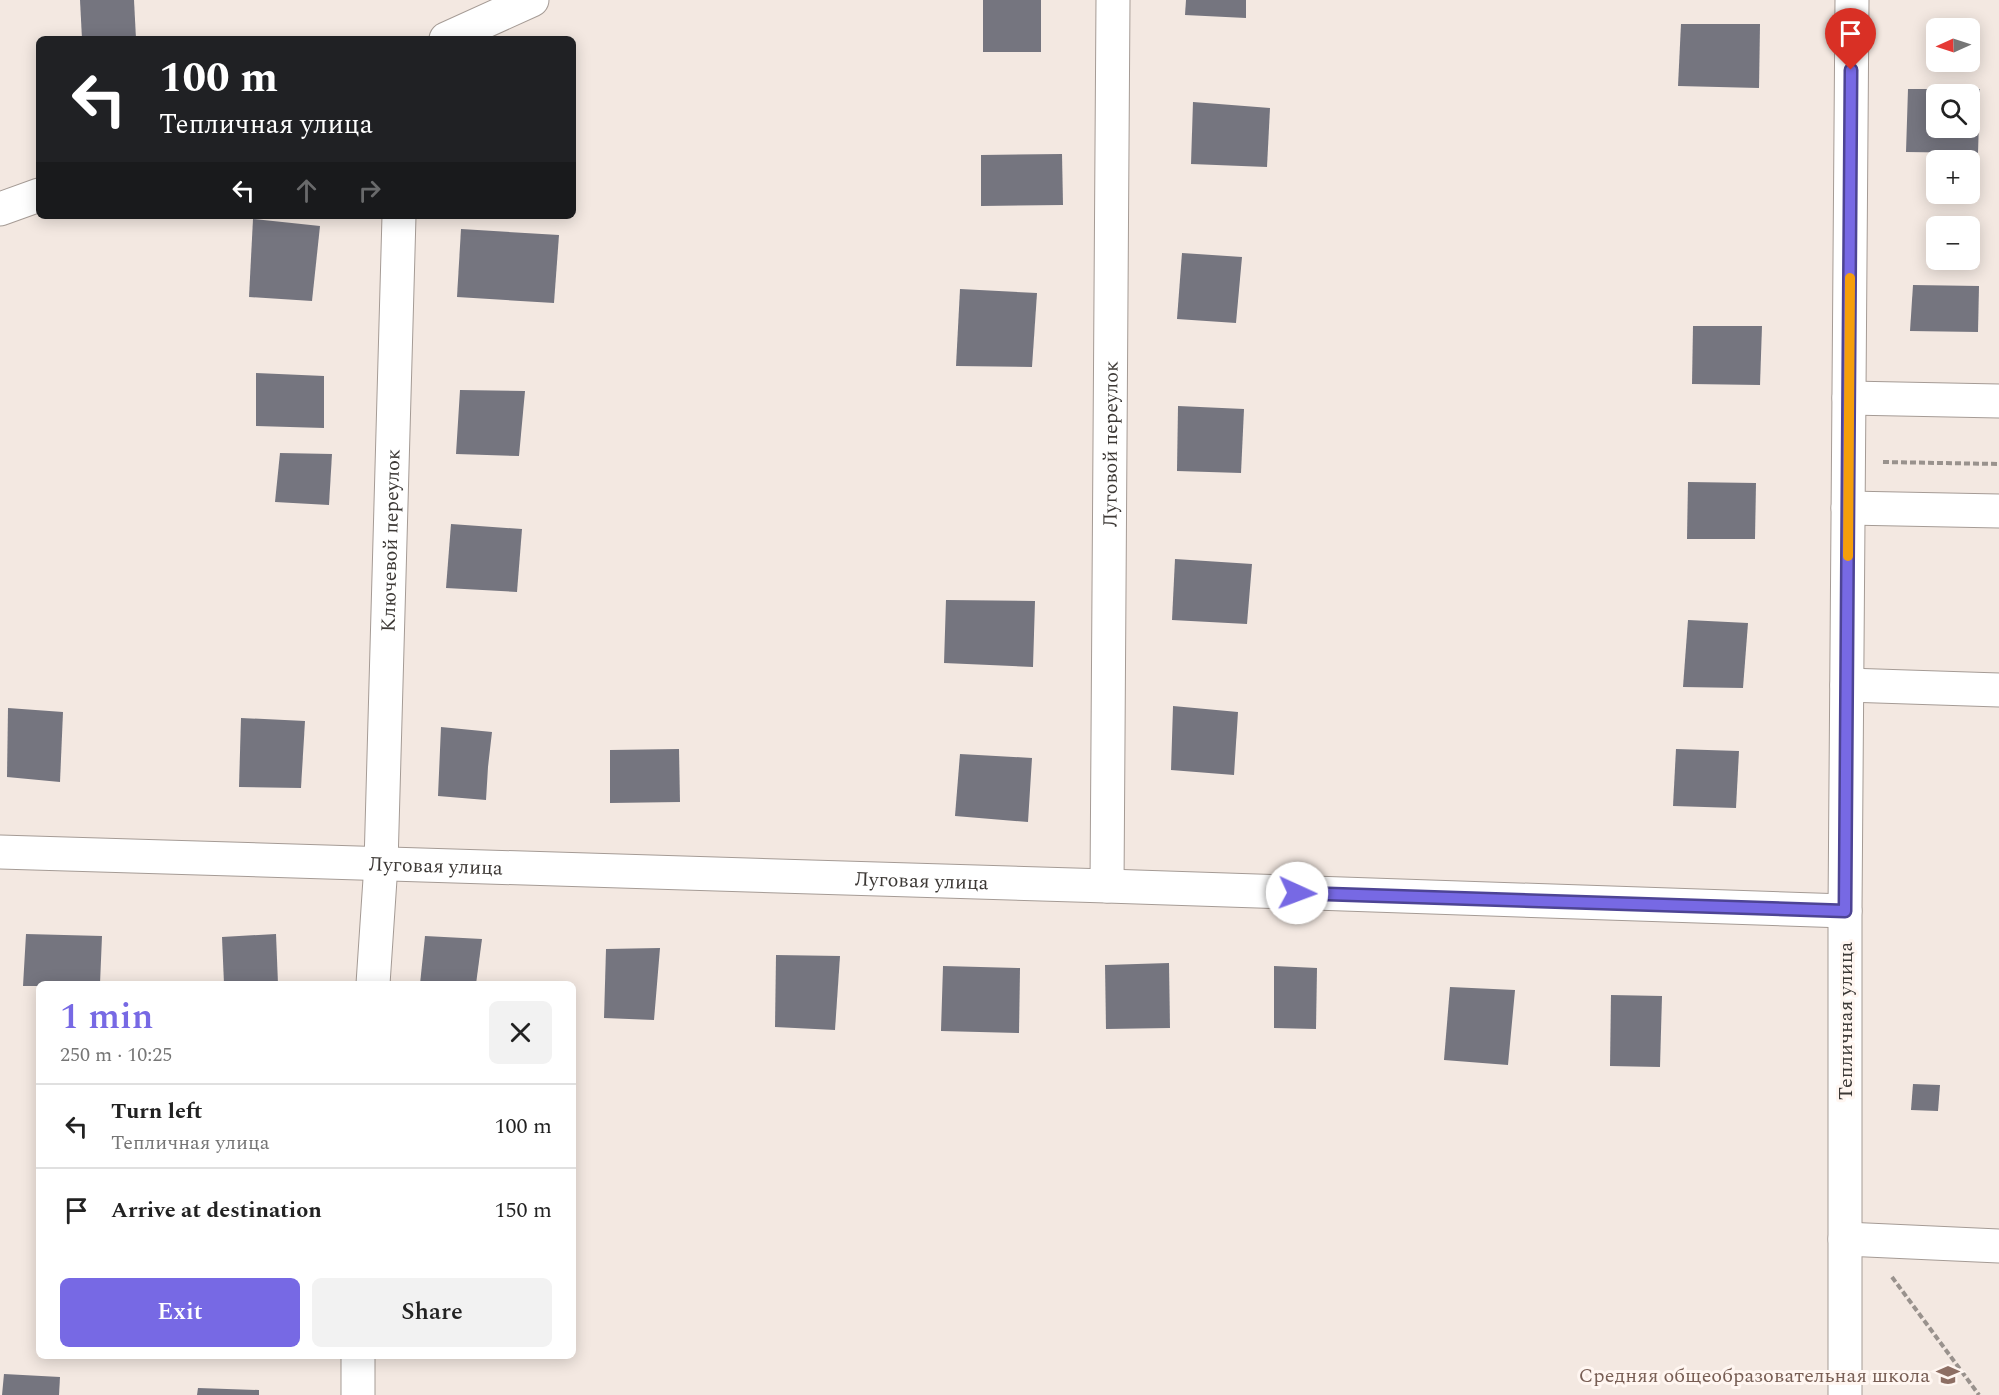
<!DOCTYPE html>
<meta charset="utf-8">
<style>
:root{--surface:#fff;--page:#f2f2f2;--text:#222;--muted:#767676;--line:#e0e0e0;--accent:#7769e4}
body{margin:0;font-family:Spectral,serif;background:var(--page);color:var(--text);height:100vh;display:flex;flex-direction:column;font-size:22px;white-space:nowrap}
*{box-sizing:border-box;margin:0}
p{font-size:20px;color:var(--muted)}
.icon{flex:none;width:33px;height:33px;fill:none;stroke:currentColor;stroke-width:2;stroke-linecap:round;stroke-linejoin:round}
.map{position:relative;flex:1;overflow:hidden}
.drawer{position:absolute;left:36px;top:981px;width:540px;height:378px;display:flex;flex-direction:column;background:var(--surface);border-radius:9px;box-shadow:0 3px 15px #0003}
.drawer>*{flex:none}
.hud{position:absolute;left:36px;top:36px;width:540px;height:183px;border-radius:9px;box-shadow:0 3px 15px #0003;background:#202124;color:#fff;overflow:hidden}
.needle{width:39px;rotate:267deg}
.controls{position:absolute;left:1926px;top:18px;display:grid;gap:12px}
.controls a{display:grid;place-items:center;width:54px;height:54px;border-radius:9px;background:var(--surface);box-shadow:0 3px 15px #0003;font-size:30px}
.pin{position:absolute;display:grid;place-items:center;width:51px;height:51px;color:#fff;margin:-62px -26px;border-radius:50% 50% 50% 0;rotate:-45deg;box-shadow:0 0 6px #0007}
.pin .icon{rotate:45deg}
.me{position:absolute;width:66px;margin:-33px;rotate:92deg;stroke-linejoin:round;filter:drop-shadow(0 0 4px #0008)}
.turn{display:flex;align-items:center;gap:21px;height:126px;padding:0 24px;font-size:27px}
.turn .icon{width:78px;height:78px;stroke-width:2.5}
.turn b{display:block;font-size:42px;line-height:51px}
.lanes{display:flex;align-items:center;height:57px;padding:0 24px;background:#0003;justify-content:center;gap:30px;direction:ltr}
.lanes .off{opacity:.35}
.round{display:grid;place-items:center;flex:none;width:63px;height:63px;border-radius:9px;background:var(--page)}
.head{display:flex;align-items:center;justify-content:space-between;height:102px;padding:0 24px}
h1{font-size:36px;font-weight:600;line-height:45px;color:var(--accent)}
.action{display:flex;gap:12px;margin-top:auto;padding:12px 24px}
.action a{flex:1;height:69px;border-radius:9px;background:var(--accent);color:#fff;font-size:24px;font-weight:600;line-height:69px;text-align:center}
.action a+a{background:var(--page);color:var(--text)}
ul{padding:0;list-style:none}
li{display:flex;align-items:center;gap:18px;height:84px;padding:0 24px;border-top:2px solid var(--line)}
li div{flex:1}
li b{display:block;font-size:22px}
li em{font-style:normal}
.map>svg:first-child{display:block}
</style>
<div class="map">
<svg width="1999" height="1395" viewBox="0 0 1999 1395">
<rect width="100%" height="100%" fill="#f3e8e1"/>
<!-- building -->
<g fill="#75757f" fill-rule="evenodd">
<path d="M80 0H134L136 39H82Z"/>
<rect x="983" y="0" width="58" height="52"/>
<path d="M1186 0H1246V18L1185 15Z"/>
<path d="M1681 24H1760L1759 88 1678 86Z"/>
<path d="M1908 89H1980L1978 153 1906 152ZM1936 94H1970V128H1936Z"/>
<path d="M1193 102 1270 108 1267 167 1191 164Z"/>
<path d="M1062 154 1063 205 981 206V155Z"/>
<path d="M253 219 320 226 312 301 249 297Z"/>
<path d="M461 229 559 235 554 303 457 297Z"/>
<path d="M1182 253 1242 257 1236 323 1177 319Z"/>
<path d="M1913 285 1979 286 1978 332 1910 331Z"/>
<path d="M960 289 1037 293 1032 367 956 366Z"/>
<path d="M1693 326H1762L1760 385 1692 384Z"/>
<path d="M256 373 324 376V428L256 426Z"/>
<path d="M460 390 525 391 519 456 456 454Z"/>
<path d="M1178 406 1244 409 1241 473 1177 471Z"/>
<path d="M280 453 332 454 329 505 275 502Z"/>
<path d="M1688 482 1756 483 1755 539H1687Z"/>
<path d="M451 524 522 529 517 592 446 588Z"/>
<path d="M1175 559 1252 564 1247 624 1172 620Z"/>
<path d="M946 600 1035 601 1033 667 944 663Z"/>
<path d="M1688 620 1748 623 1743 688 1683 687Z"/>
<path d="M1173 706 1238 712 1234 775 1171 770Z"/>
<path d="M8 708 63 712 60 782 7 777Z"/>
<path d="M241 718 305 721 301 788 239 787Z"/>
<path d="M441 727 492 732 488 767 486 800 438 796Z"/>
<path d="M679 749 680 802 610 803V750Z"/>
<path d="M1676 749 1739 751 1736 808 1673 806Z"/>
<path d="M960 754 1032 758 1028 822 955 816Z"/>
<path d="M26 934 102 936 100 984H39V986H23Z"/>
<path d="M276 934 278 984H224L222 937Z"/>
<path d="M425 936 482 939 476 984H420Z"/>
<path d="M660 948 654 1020 604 1018 606 949Z"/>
<path d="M776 955 840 956 835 1030 775 1027Z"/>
<path d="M1169 963 1170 1028 1106 1029 1105 965Z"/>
<path d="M943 966 1020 968 1019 1033 941 1031Z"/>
<path d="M1274 966 1317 968 1316 1029 1274 1028Z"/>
<path d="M1450 987 1515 990 1508 1065 1444 1060Z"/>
<path d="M1611 995 1662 996 1660 1067 1610 1066Z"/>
<path d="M1913 1084 1940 1085 1938 1111 1911 1110Z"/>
<path d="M4 1374 60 1377 59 1395H2Z"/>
<path d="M198 1388 259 1390V1395H197Z"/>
</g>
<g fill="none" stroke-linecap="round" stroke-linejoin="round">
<!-- minor casing -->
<g stroke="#a59b95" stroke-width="35">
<g id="minor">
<path d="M446 39 532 0"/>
<path d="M0 209 39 195"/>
<path d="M1849 398 1999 401"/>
<path d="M1848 508 1999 511"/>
<path d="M1847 685 1999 690"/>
<path id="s1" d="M0 852 1107 886 1845 911"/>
<path id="s2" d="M1107 886 1113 0"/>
<path id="s3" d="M373 984 381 864 399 216"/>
<path d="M1845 1239 1999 1246"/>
<path d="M358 1356V1395"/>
<path d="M1845 1395V911L1852 0"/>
</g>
</g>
<!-- path -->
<g stroke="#99928d" stroke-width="4" stroke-dasharray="6 3" stroke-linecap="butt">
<path d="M1883 462 1999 464"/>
<path d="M1892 1277 1979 1395"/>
</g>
<!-- minor -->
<use href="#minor" stroke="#fff" stroke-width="33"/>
</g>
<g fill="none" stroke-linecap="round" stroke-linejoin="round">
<!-- route casing -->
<g stroke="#4d4494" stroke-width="15">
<path id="route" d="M1297 893 1845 911 1851 70"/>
</g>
<!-- route -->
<use href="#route" stroke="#7769e4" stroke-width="10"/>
<!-- slow -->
<path stroke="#f59e0b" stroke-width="10" d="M1848 556 1850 278"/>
</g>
<!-- icons -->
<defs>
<g id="school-bare" transform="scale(1.8)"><path d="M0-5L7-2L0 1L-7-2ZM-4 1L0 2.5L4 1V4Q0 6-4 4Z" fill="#8d6e63" stroke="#fff6f1" stroke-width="2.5" paint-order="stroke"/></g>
</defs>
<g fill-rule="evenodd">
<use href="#school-bare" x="1948" y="1375"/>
</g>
<g text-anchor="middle" stroke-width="6" stroke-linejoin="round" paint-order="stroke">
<!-- street labels -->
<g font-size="20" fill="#3c3835" stroke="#fff6f1">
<text dy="7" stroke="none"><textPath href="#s2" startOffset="442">Луговой переулок</textPath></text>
<text dy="7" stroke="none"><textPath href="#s3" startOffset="444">Ключевой переулок</textPath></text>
<text dy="7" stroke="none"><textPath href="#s1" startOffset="436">Луговая улица</textPath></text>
<text dy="7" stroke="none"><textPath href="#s1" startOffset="922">Луговая улица</textPath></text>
<text transform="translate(1845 1021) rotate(-90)" y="7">Тепличная улица</text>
</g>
<!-- education labels -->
<g font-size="20" fill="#785e54" stroke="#fff6f1" text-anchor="end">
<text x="1930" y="1382">Средняя общеобразовательная школа</text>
</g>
</g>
</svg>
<div class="controls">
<a><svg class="needle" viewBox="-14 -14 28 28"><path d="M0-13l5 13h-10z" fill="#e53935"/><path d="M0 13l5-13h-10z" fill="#767676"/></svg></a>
<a><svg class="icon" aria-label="search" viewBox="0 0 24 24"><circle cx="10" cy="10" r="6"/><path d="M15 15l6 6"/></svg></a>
<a>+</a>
<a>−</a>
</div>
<div class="pin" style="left:1851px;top:70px;background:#d93025"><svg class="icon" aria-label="arrive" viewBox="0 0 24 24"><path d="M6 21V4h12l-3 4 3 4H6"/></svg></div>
<svg class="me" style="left:1297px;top:893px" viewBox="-20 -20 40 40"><circle r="19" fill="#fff"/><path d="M0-13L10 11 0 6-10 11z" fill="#7769e4"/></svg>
<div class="hud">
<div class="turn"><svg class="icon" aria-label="left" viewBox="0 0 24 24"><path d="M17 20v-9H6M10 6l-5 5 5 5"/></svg><div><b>100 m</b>Тепличная улица</div></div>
<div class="lanes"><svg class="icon" aria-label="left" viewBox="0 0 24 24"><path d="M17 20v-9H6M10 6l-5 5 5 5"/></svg><svg class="icon off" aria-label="ahead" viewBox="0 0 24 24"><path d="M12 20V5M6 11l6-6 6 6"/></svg><svg class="icon off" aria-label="right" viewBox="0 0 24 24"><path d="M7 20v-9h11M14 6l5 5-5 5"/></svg></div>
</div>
<section class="drawer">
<div class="head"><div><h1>1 min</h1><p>250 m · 10:25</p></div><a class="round"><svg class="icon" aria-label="close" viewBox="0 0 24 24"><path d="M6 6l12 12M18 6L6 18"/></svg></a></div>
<ul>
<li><svg class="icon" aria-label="left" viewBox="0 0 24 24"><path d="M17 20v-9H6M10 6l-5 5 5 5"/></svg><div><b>Turn left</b><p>Тепличная улица</p></div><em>100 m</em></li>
<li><svg class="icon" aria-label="arrive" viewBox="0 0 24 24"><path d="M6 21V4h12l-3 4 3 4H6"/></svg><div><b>Arrive at destination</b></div><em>150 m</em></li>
</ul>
<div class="action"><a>Exit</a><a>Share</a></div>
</section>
</div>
